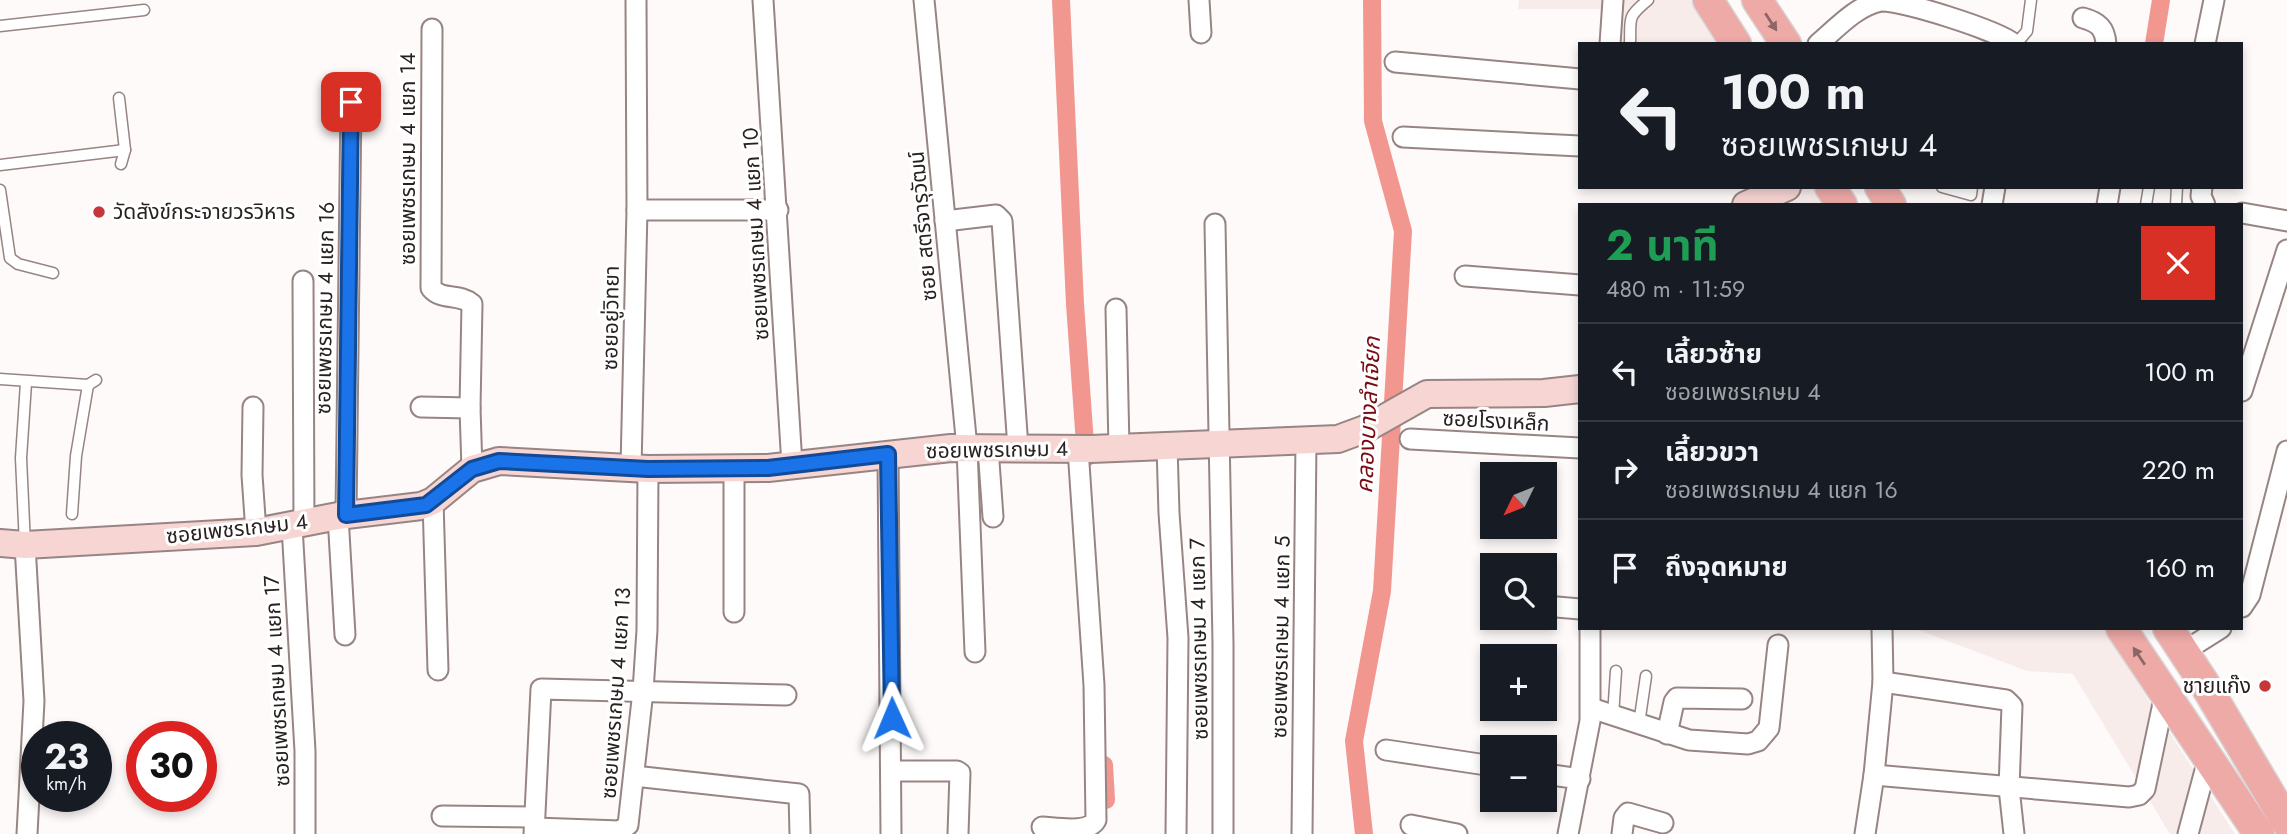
<!DOCTYPE html>
<html lang="th">
<meta charset="utf-8">
<style>
:root{--surface:#171b24;--page:#20242c;--text:#f1f3f6;--muted:#9ea1a6;--line:#363941}
body{margin:0;font-family:Jost,"Noto Sans Thai",sans-serif;background:var(--page);color:var(--text);height:100vh;display:flex;flex-direction:column;font-size:26px;white-space:nowrap}
*{box-sizing:border-box;margin:0}
p{font-size:23px;color:var(--muted)}
.icon{flex:none;width:38px;height:38px;fill:none;stroke:currentColor;stroke-width:2;stroke-linecap:round;stroke-linejoin:round}
.map{position:relative;flex:1;overflow:hidden}
.details{position:absolute;left:1578px;top:203px;width:665px;height:427px;display:flex;flex-direction:column;background:var(--surface);border-radius:0px;box-shadow:0 4px 10px #0003}
.details>*{flex:none}
.hud{position:absolute;left:1578px;top:42px;width:665px;height:147px;border-radius:0px;box-shadow:0 4px 10px #0003;background:#171b24;color:var(--text);overflow:hidden}
.needle{width:46px;rotate:227deg}
.fabs{position:absolute;left:1480px;top:462px;display:grid;gap:14px}
.fabs a{display:grid;place-items:center;width:77px;height:77px;border-radius:0px;background:var(--surface);box-shadow:0 4px 10px #0003;font-size:35px}
.speed{position:absolute;left:21px;top:721px;display:flex;gap:14px;font-size:35px;font-weight:700;text-align:center}
.speed>*{display:grid;place-content:center;width:91px;height:91px;border-radius:50%;background:var(--surface);box-shadow:0 4px 10px #0003;line-height:1}
.speed small{font-size:18px;font-weight:400}
.speed .limit{border:10px solid #d22;background:#fff;color:#111}
.pin{position:absolute;display:grid;place-items:center;width:60px;height:60px;color:#fff;margin:-30px;border-radius:14px;box-shadow:0 4px 10px #0006}
.me{position:absolute;width:77px;margin:-38px;rotate:359deg;stroke-linejoin:round;filter:drop-shadow(0 0 5px #0008)}
.turn{display:flex;align-items:center;gap:24px;height:147px;padding:0 28px;font-size:32px}
.turn .icon{width:91px;height:91px;stroke-width:2.5}
.turn b{display:block;font-size:49px;line-height:60px}
.round{display:grid;place-items:center;flex:none;width:74px;height:74px;border-radius:0px;background:var(--page)}
.head{display:flex;align-items:center;justify-content:space-between;height:119px;padding:0 28px}
h1{font-size:42px;font-weight:700;line-height:52px;color:#1e9e55}
ul{padding:0;list-style:none}
li{display:flex;align-items:center;gap:21px;height:98px;padding:0 28px;border-top:2px solid var(--line)}
li div{flex:1}
li b{display:block;font-size:26px}
li em{font-style:normal}
.map>svg:first-child{display:block}
</style>
<div class="map">
<svg width="2287" height="834" viewBox="0 0 2287 834">
<rect width="100%" height="100%" fill="#fefafa"/>
<!-- built -->
<g fill="#f8eceb">
<path d="M1519 0H1690L1719 44H1618L1619 9H1518Z"/>
<path d="M1801 187H1819L1830 205H1772Z"/>
<path d="M1913 628H2102L2235 834H2170L2073 674 2027 671Z"/>
</g>
<g fill="none" stroke-linecap="round" stroke-linejoin="round">
<!-- canal -->
<g stroke="#f29690" stroke-width="18">
<path d="M1061 0 1075 304 1086 458"/>
<path d="M2154 44 2161 0"/>
<path d="M1104 765 1106 800"/>
<path d="M1364 834 1354 741 1382 591 1403 231 1373 121 1372 0"/>
</g>
<!-- lane casing -->
<g stroke="#978583" stroke-width="13">
<g id="lane">
<path d="M0 26 144 10"/>
<path d="M1630 44C1631 18 1626 18 1648 0"/>
<path d="M2016 44 2027 31 2031 0"/>
<path d="M119 98 125 150 121 164"/>
<path d="M0 165 125 150"/>
<path d="M1942 187 1971 195 1972 187"/>
<path d="M0 190 10 258 18 264 53 273"/>
<path d="M2146 205 2149 187"/>
<path d="M2176 205 2177 187"/>
<path d="M0 379 88 385 96 380"/>
<path d="M72 514 76 456 88 385"/>
<path d="M25 545 21 458 26 383"/>
<path d="M1613 716 1616 671"/>
<path d="M1639 724 1646 676"/>
</g>
</g>
<!-- street casing -->
<g stroke="#978583" stroke-width="23">
<g id="street">
<path d="M763 0 792 465"/>
<path d="M924 0 967 448 975 652"/>
<path d="M1199 0 1201 33"/>
<path d="M2083 18C2098 22 2105 28 2106 44"/>
<path d="M432 29 431 288C442 301 459 293 472 304L470 408 472 469"/>
<path d="M1610 44 1613 0"/>
<path d="M1818 44C1837 28 1856 6 1881 1 1901 0 1997 30 2014 44"/>
<path d="M2205 44 2214 0"/>
<path d="M1395 62 1580 79"/>
<path d="M1403 137 1580 146"/>
<path d="M2202 187 2201 196 2205 205"/>
<path d="M1992 205 1995 187"/>
<path d="M2107 205 2110 187"/>
<path d="M637 210H778"/>
<path d="M2242 213 2287 221"/>
<path d="M945 221 996 215 1002 221 1018 448"/>
<path d="M1215 224 1223 643V834"/>
<path d="M1465 276 1580 285"/>
<path d="M303 281 304 523"/>
<path d="M1116 309 1119 448"/>
<path d="M2242 391 2287 250"/>
<path d="M253 407 252 475 256 532"/>
<path d="M421 407 470 408"/>
<path d="M1410 439 1580 448"/>
<path d="M1167 446 1169 513 1178 638 1176 834"/>
<path d="M988 448 993 517"/>
<path d="M888 454 891 834"/>
<path d="M631 468 637 210 636 0"/>
<path d="M433 501 438 670"/>
<path d="M346 515 351 102"/>
<path d="M338 516 345 635"/>
<path d="M292 526 305 751V834"/>
<path d="M25 545 34 701 27 834"/>
<path d="M1545 606 1580 609"/>
<path d="M2242 607 2250 595 2287 451"/>
<path d="M734 612V468"/>
<path d="M2183 652 2221 628"/>
<path d="M1883 682 2006 700 2012 706 2009 788 2014 834"/>
<path d="M1591 708 1689 740 1748 744 1758 741 1769 728 1778 645"/>
<path d="M1667 734 1674 702 1677 698 1742 699"/>
<path d="M1386 750 1493 766"/>
<path d="M892 771H957L960 773 958 834"/>
<path d="M1545 774 1580 779"/>
<path d="M1874 775 2129 797 2139 795 2145 789 2165 694"/>
<path d="M634 776 799 794 800 834"/>
<path d="M442 816 534 817"/>
<path d="M1411 825 1457 834"/>
<path d="M1042 827C1058 828 1088 834 1096 820L1094 685 1078 449"/>
<path d="M535 828 620 831 628 825 643 691 647 630 648 469"/>
<path d="M534 834 541 689 786 695"/>
<path d="M1302 834 1306 440"/>
<path d="M1568 834 1590 721V628"/>
<path d="M1622 834 1624 818 1628 813 1663 823"/>
<path d="M1865 834 1874 775 1883 682 1882 628"/>
<path d="M2188 834 2207 763"/>
</g>
</g>
<!-- secondary casing -->
<g stroke="#978583" stroke-width="30">
<g id="secondary">
<path d="M1746 205 1787 187"/>
<path d="M0 543 25 545 256 532 338 516 421 506 433 501 472 469 499 461 648 469 768 468 951 448 1091 449 1338 439 1365 429 1427 394 1544 393 1580 389"/>
</g>
</g>
<!-- primary casing -->
<g stroke="#d8d7d7" stroke-width="33">
<g id="primary">
<path d="M1708 0 1736 44"/>
<path d="M1757 0 1786 44"/>
<path d="M1830 187 1842 205"/>
<path d="M1880 187 1891 205"/>
<path d="M2121 628 2259 834"/>
<path d="M2168 628 2204 683 2287 823"/>
</g>
</g>
<!-- lane -->
<use href="#lane" stroke="#fff" stroke-width="10"/>
<!-- street -->
<use href="#street" stroke="#fff" stroke-width="19"/>
<!-- secondary -->
<use href="#secondary" stroke="#f7d5d3" stroke-width="26"/>
<!-- primary -->
<use href="#primary" stroke="#eeaaa7" stroke-width="30"/>
</g>
<!-- one-way arrows -->
<defs><path id="oneway-solid" d="M-6-.8H1V-3.2L6.5 0L1 3.2V.8H-6Z" transform="scale(1.75)"/></defs>
<g fill="#8b6664">
<use href="#oneway-solid" transform="translate(1771 22) rotate(57)"/>
<use href="#oneway-solid" transform="translate(2139 656) rotate(-124)"/>
</g>
<g fill="none" stroke-linecap="round" stroke-linejoin="round">
<!-- route casing -->
<g stroke="#114b97" stroke-width="18">
<path id="route" d="M351 102 346 515 426 505 472 469 499 461 648 469 768 468 888 454 892 718"/>
</g>
<!-- route -->
<use href="#route" stroke="#1a73e8" stroke-width="12"/>
</g>
<!-- markers -->
<g fill="#c7373a" stroke="#fff" stroke-width="2.5">
<circle cx="99" cy="212" r="7"/>
<circle cx="2265" cy="686" r="7"/>
</g>
<g text-anchor="middle" stroke-width="6" stroke-linejoin="round" paint-order="stroke">
<!-- street labels -->
<g font-size="21" fill="#282120" stroke="#fff">
<text transform="translate(408 159) rotate(-90)" y="7">ซอยเพชรเกษม 4 แยก 14</text>
<text transform="translate(923 226) rotate(-95)" y="7">ซอย สตรีจารุวัฒน์</text>
<text transform="translate(756 234) rotate(-93)" y="7">ซอยเพชรเกษม 4 แยก 10</text>
<text transform="translate(325 308) rotate(-89)" y="7">ซอยเพชรเกษม 4 แยก 16</text>
<text transform="translate(611 318) rotate(-89)" y="7">ซอยอยู่วิทยา</text>
<text transform="translate(1496 421) rotate(3)" y="7">ซอยโรงเหล็ก</text>
<text transform="translate(997 450) rotate(-1)" y="7">ซอยเพชรเกษม 4</text>
<text transform="translate(237 529) rotate(-6)" y="7">ซอยเพชรเกษม 4</text>
<text transform="translate(1281 637) rotate(-89)" y="7">ซอยเพชรเกษม 4 แยก 5</text>
<text transform="translate(1199 639) rotate(-91)" y="7">ซอยเพชรเกษม 4 แยก 7</text>
<text transform="translate(277 681) rotate(-93)" y="7">ซอยเพชรเกษม 4 แยก 17</text>
<text transform="translate(616 693) rotate(-86)" y="7">ซอยเพชรเกษม 4 แยก 13</text>
</g>
<!-- poi labels -->
<g font-size="21" fill="#282120" stroke="#fff" text-anchor="start">
<text x="113" y="219">วัดสังข์กระจายวรวิหาร</text>
<text x="2251" y="693" text-anchor="end">ชายแก๊ง</text>
</g>
<!-- water labels -->
<g font-size="23" font-style="italic" fill="#790b15" stroke="#fff">
<text transform="translate(1368 415) rotate(-87)" y="8">คลองบางลำเจียก</text>
</g>
</g>
</svg>
<div class="fabs">
<a><svg class="needle" viewBox="-14 -14 28 28"><path d="M0-13l5 13h-10z" fill="#e53935"/><path d="M0 13l5-13h-10z" fill="#9ea1a6"/></svg></a>
<a><svg class="icon" aria-label="search" viewBox="0 0 24 24"><circle cx="10" cy="10" r="6"/><path d="M15 15l6 6"/></svg></a>
<a>+</a>
<a>−</a>
</div>
<div class="speed"><div>23<small>km/h</small></div><div class="limit">30</div></div>
<div class="pin" style="left:351px;top:102px;background:#d93025"><svg class="icon" aria-label="arrive" viewBox="0 0 24 24"><path d="M6 21V4h12l-3 4 3 4H6"/></svg></div>
<svg class="me" style="left:892px;top:718px" viewBox="-20 -20 40 40"><path d="M0-17L14 15 0 8-14 15z" fill="#1a73e8" stroke="#fff" stroke-width="4"/></svg>
<div class="hud">
<div class="turn"><svg class="icon" aria-label="left" viewBox="0 0 24 24"><path d="M17 20v-9H6M10 6l-5 5 5 5"/></svg><div><b>100 m</b>ซอยเพชรเกษม 4</div></div>
</div>
<section class="details">
<div class="head"><div><h1>2 นาที</h1><p>480 m · 11:59</p></div><a class="round" style="background:#d93025;color:#fff"><svg class="icon" aria-label="close" viewBox="0 0 24 24"><path d="M6 6l12 12M18 6L6 18"/></svg></a></div>
<ul>
<li><svg class="icon" aria-label="left" viewBox="0 0 24 24"><path d="M17 20v-9H6M10 6l-5 5 5 5"/></svg><div><b>เลี้ยวซ้าย</b><p>ซอยเพชรเกษม 4</p></div><em>100 m</em></li>
<li><svg class="icon" aria-label="right" viewBox="0 0 24 24"><path d="M7 20v-9h11M14 6l5 5-5 5"/></svg><div><b>เลี้ยวขวา</b><p>ซอยเพชรเกษม 4 แยก 16</p></div><em>220 m</em></li>
<li><svg class="icon" aria-label="arrive" viewBox="0 0 24 24"><path d="M6 21V4h12l-3 4 3 4H6"/></svg><div><b>ถึงจุดหมาย</b></div><em>160 m</em></li>
</ul>
</section>
</div>
